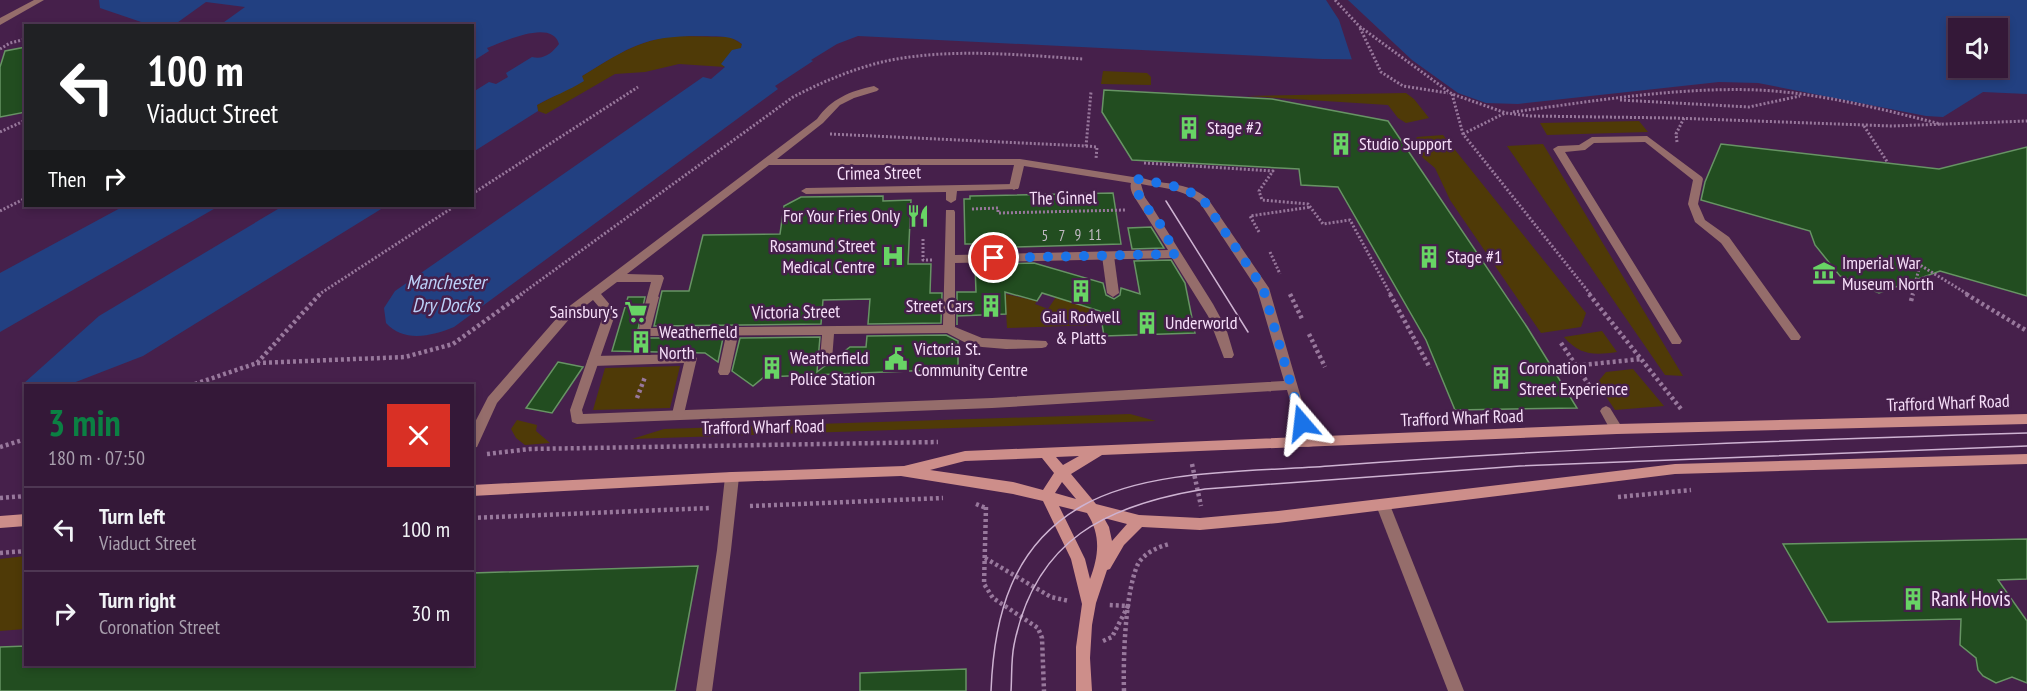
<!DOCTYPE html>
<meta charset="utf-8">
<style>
:root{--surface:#341838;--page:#3c2140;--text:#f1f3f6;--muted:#a9a0ae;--line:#4e3753;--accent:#0b8043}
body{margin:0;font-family:"PT Sans Narrow",sans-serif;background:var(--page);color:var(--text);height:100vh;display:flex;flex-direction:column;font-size:22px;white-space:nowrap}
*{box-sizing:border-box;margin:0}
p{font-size:20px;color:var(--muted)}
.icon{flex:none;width:33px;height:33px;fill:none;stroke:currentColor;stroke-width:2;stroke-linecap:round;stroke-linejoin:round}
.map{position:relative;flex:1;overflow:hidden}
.side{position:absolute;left:24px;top:384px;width:450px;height:282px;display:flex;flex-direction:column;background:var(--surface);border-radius:0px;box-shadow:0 3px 9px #0003,0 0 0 2px var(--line)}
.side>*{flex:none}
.banner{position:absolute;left:24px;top:24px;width:450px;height:183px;border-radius:0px;box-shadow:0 3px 9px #0003,0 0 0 2px var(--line);background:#202124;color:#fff;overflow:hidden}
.fabs{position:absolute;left:1948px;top:18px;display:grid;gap:12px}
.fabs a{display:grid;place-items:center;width:60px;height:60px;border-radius:0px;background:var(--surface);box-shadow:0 3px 9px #0003,0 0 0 2px var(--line);font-size:30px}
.pin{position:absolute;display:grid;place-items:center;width:51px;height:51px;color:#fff;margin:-26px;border:3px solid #fff;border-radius:50%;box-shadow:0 2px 6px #0007}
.me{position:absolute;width:66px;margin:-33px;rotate:343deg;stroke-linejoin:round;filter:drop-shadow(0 0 4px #0008)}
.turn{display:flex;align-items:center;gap:21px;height:126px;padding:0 24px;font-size:27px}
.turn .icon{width:78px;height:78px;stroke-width:2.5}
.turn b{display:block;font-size:42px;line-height:51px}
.then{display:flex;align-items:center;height:57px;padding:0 24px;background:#0003;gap:12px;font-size:22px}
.round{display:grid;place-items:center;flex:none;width:63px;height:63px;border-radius:0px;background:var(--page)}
.overview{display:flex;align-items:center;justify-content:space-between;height:102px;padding:0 24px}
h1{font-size:36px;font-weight:800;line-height:45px;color:var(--accent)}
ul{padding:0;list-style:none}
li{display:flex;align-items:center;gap:18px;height:84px;padding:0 24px;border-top:2px solid var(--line)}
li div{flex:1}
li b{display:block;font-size:22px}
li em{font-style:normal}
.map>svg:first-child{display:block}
</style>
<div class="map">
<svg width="2027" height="691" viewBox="0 0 2027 691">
<rect width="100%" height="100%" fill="#46204b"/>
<!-- green -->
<g fill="#4f3a07">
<path d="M675 36 730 37 742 44 741 48 722 64 725 67 679 64 645 72 615 74 546 114 538 111 537 105 583 81 582 76C615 56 635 41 675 36Z"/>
<path d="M1103 71 1147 73 1151 77V85L1101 84Z"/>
<path d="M1406 93 1414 99 1429 118 1406 123 1398 118 1388 105 1247 96Z"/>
<path d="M1639 121 1648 132 1547 135 1540 123Z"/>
<path d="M1443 135 1586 313 1581 327 1541 333 1450 200 1435 168 1423 158 1413 143 1417 137Z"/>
<path d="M1543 144 1683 376 1665 375 1507 146Z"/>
<path d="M1005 294 1037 301 1035 304 1048 309 1056 297 1093 309 1096 325 1007 328Z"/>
<path d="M1602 331 1617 352C1595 355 1580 356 1564 337Z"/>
<path d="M680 366 670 408 593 410 605 368Z"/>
<path d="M1633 369 1664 406 1615 410 1597 383 1606 372Z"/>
<path d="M1130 414 1156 421 632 439 664 429Z"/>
<path d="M517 420 537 425 536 431 550 443 525 445 516 438 511 429Z"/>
<path d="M25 556V629L0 631V559Z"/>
</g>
<!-- water -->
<g fill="#224081" fill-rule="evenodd">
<path d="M99 0H2027V94L1983 92 1943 117 1926 116 1758 83 1719 82 1518 104 1486 103 1458 93 1412 60 1322 59 858 36 837 44 811 60 813 61 775 86 778 89 454 327C432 336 404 343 386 323L384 308 395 291 703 77 711 79 725 67 721 64 732 50 741 48 742 44C731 35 720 37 707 36 645 35 633 45 582 76L584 81C568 91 553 96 537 105L538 111 473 152V92L489 82 496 84 508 77 506 73 532 57C544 60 552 53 559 44 552 18 503 42 487 48L489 51 473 61 472 26 150 25 100 8ZM1959 28H1998V68H1959Z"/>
<path d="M124 206H219L0 332V273Z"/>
<path d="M283 206H386L143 356 68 385 25 386 23 384 99 316Z"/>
</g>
<!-- pier -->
<g fill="#46204b">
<path d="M1326 0H1348L1412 60H1352L1339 20Z"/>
<path d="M206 2 245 7 220 25H174Z"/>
</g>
<!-- building -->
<g fill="#224d20" stroke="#679464" stroke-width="1.5">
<path d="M26 47V112L0 117V67L5 51Z"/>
<path d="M1104 90 1272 99 1388 121 1527 327 1577 408 1455 410 1426 340 1338 187 1301 185 1299 169 1132 160 1102 112Z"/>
<path d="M1721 144 1939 169 2027 147V296L1940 271 1879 293 1840 276 1815 245 1810 231 1701 200 1705 182Z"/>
<path d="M1113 193 1121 244 978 248 993 252H975V244H965L964 199H970V196Z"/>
<path d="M883 196V201L911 200 908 264H931L930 293H942L941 323 868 324 870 299 823 300 821 324 654 326 662 291H689L703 235 780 234 784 206 801 197Z"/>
<path d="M1151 227 1164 248 1132 249 1128 228Z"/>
<path d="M1171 260 1185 283 1195 333 1104 336 1100 311 1042 293 1037 301 1005 292 1006 314 957 316V325V292H976L975 265 1034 263 1103 283 1106 295 1114 299 1120 295 1121 288 1140 294 1134 261Z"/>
<path d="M628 297H645L637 334 644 338H723L718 362 705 353 612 351Z"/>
<path d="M946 335 958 341V369L764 377 753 386 732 371 740 338 820 337 817 372 850 347H866L867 336Z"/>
<path d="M558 362 583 367 552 413 526 408Z"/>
<path d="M2027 539V579L1998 580 2027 621V683L2012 677 1996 683 1983 676 1978 670 1976 658 1960 645 1961 619 1828 622 1783 544Z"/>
<path d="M698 566 675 691H0V647L26 646V664H472V573Z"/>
<path d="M966 669V691H860V673Z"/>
</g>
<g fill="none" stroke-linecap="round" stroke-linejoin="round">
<!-- path-far1 -->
<g stroke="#98789c" stroke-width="3" stroke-dasharray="2 2" stroke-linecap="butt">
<path d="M1335 0 1359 26 1452 94 1506 113 1530 116 1673 118 1892 126 2027 121"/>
<path d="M1360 28 1381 72 1403 86 1448 93"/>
<path d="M0 49 10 43 26 39"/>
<path d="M1452 94 1463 134 1591 295"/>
<path d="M1620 100 1749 107 1800 96"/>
<path d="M1513 112C1594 101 1676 87 1758 90 1820 93 1881 109 1941 124"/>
<path d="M1864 126 1888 163"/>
<path d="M0 132 26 120"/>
<path d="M830 134 1086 146 1091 92"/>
<path d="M1463 134 1505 113"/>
<path d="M1677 142 1676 134 1684 118"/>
<path d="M1086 146 1097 147 1096 159"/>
<path d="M1144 163 1273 171 1259 191 1262 200 1308 204 1323 224 1350 220 1391 295"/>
<path d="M472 194 638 87"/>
<path d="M972 209 998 208V213L1126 210"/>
<path d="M0 211 26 198"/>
<path d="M1259 232 1250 216 1311 207"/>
<path d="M923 239V260H933"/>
<path d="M1270 252 1280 274"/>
<path d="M318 295 455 206"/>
<path d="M520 295 793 97C824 81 857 67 891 60 954 48 1020 55 1083 59"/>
<path d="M1912 295 1920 265 1969 295"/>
</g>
<!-- path -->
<g stroke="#98789c" stroke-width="4.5" stroke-dasharray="3 3" stroke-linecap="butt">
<path d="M1290 294 1302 319"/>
<path d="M1390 294 1430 368"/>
<path d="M1589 294 1681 409"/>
<path d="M1966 294 2027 331"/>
<path d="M1911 301 1913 294"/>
<path d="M1309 334 1325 367"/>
<path d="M1561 343 1597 397"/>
<path d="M257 363 405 357 453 344 522 294"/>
<path d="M1553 368 1641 359"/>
<path d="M189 386 257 363 320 294"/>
<path d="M637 398 645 377"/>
<path d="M0 447 26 439"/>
<path d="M487 454 530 449 938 442"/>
<path d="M1192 464 1201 506"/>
<path d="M1618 497 1691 490"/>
<path d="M0 498 26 496"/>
<path d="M976 504 986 508"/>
<path d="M750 506 943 498"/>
<path d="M986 507 984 584 993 598 1038 628 1042 638 1044 691"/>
<path d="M472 518 709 508"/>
<path d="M0 553 26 551"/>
<path d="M985 558 1051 597 1069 601"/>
<path d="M1103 641 1112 637 1128 606 1109 605"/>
<path d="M1124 691C1123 660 1125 592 1138 564 1144 553 1158 547 1169 544"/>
</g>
<!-- lane -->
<g fill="#956d6b" fill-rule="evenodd">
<path d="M34 0H44L0 25V18Z"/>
<path d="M874 86 879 89 877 91 854 98 840 105 823 123 777 159H1020L1133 177 1137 176C1160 186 1187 180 1208 199L1269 288 1314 442 1313 446 1308 447 1303 446 1302 442 1287 390 992 408 577 424 572 422 570 410 604 313 593 300 571 317 497 403 477 447 472 448V428L488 397 563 311 817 119C831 99 850 91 874 86ZM769 165H1014L1009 187 1014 190 1019 187 1024 166 1131 183C1129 189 1134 200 1140 201L1145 198 1141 184C1162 188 1184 189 1200 203L1257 289 1284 381 992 398 583 414 582 410 616 312 601 294 617 282H651L647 297 649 300H657L664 278 662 275 627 274Z"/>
<path d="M1647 136 1702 177 1703 179 1698 204 1705 220 1729 237 1799 334 1801 337 1799 340H1791L1721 243 1695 222 1688 204 1693 180 1645 142 1594 143 1585 150 1565 152 1682 341 1680 344H1672L1553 149 1558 146 1579 145 1592 137Z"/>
<path d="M1108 252 1114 256 1119 293 1113 297 1107 293 1102 256Z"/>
<path d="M733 327 739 331 730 372 728 375H720L718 372 727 331Z"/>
<path d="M1606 406 1610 408 1623 429 1622 433H1612L1600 411 1602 408Z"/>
<path d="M732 472 737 473 739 477 731 550 712 691H696L717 550 725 477 727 473Z"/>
<path d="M1383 499 1388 501 1390 505 1464 691H1448L1376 505 1378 501Z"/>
</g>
<!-- street -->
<g fill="#956d6b" fill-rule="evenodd">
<path d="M1014 184 1019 187 1018 189 957 191 956 200 951 203 946 200V192L806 194 801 191 806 188Z"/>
<path d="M1140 195 1144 196 1154 210 1213 304 1226 328 1234 355 1232 358H1224L1208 316 1172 258 955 263V327L982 338 1046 341 1048 344 1046 347 1042 348 1006 349 982 347 966 343 947 333 834 334 832 360 826 364 820 360 822 335 644 336 638 332 647 297 653 293 659 297 651 328 943 325 946 210H954L955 212V255L1168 250 1135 198Z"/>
<path d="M691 354 697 358 684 414 682 417H674L672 414 684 363 593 366 587 361 593 356Z"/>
</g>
<!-- secondary -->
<g fill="#cd8e8a" fill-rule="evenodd">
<path d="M2027 414V424L1617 434 1102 455 1071 474 1096 504 1139 515 1200 518 1278 511 1675 464 2027 454V464L1675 474 1278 523 1200 530 1142 527 1124 545 1110 569 1107 570 1096 603 1092 625 1090 658 1092 691H1076V647L1082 604 1071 559 1043 501 1013 494 901 476 732 482 472 496V485L732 472 904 466 965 451 1617 424ZM1079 456 1063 465 1056 457ZM1042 458 1054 473 1043 490 1013 482 930 470 965 461ZM1062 482 1076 499 1055 493ZM1059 506 1087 513C1101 535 1099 555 1090 579L1085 559ZM1104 518 1127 524 1112 541 1109 527Z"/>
<path d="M26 514V526L0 528V516Z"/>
</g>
<!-- tram -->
<g stroke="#ceb3d2" stroke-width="1.5">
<path d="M1166 201 1248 332"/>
<path d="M991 691C994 615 1012 546 1082 506 1148 468 1254 472 1329 466 1561 448 1794 440 2027 433"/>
<path d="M1011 691C1012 676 1011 660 1014 645 1035 539 1107 505 1205 489L1520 466 2027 446"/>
</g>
</g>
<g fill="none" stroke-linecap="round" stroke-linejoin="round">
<!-- route -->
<path stroke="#1a73e8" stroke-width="10" stroke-dasharray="0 18" d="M994 258 1176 254C1170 244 1166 234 1160 224 1151 211 1133 197 1137 179 1160 184 1185 185 1204 201L1263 288 1302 423"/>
</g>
<!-- icons -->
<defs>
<g id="building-bare" transform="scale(1.8)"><path d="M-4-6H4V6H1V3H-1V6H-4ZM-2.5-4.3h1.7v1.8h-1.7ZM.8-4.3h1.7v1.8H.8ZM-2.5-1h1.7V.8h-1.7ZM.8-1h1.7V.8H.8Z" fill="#68d465" stroke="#46204b" stroke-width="2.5" paint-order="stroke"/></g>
<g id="restaurant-bare" transform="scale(1.8)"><path d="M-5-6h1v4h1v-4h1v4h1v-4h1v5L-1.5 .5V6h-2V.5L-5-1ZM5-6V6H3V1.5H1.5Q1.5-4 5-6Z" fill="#68d465" stroke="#46204b" stroke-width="2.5" paint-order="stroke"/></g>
<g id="hospital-bare" transform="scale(1.8)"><path d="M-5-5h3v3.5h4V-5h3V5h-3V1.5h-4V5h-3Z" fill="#68d465" stroke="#46204b" stroke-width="2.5" paint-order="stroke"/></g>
<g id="museum-bare" transform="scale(1.8)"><path d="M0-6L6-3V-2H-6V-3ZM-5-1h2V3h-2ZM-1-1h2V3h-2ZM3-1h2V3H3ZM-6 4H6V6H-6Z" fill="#68d465" stroke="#46204b" stroke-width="2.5" paint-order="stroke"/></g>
<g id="supermarket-bare" transform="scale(1.8)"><path d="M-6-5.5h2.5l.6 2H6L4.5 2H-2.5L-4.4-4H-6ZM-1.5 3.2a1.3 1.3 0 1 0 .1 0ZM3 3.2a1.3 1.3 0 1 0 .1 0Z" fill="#68d465" stroke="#46204b" stroke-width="2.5" paint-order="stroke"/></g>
<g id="civic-bare" transform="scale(1.8)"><path d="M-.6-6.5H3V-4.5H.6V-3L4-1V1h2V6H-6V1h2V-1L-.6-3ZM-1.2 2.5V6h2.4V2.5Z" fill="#68d465" stroke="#46204b" stroke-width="2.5" paint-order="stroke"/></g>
</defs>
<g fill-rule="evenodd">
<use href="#building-bare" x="1189" y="128"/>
<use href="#building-bare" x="1341" y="144"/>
<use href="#restaurant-bare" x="918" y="216"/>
<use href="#hospital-bare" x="893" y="256"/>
<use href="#building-bare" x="1429" y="257"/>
<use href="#museum-bare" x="1824" y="273"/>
<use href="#building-bare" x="1081" y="291"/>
<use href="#building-bare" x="991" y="306"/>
<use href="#supermarket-bare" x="636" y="312"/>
<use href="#building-bare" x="1147" y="323"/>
<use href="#building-bare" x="641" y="342"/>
<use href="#civic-bare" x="896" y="359"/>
<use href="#building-bare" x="772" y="368"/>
<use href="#building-bare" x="1501" y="378"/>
<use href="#building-bare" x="1913" y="599"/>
</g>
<g text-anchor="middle" stroke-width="5" stroke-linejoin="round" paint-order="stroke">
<!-- number labels -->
<g font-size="15" fill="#c2bac4">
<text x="1078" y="240">9</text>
<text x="1095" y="240">11</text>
<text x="1045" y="241">5</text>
<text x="1062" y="241">7</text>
</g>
<!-- poi labels -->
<g font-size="18" fill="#f7dffa" stroke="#46204b" text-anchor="start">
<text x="1207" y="134">Stage #2</text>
<text x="1359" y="150">Studio Support</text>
<text x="900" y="222" text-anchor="end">For Your Fries Only</text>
<text x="875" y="252" text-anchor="end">Rosamund Street<tspan x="875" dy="21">Medical Centre</tspan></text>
<text x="1447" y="263">Stage #1</text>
<text x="1842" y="269">Imperial War<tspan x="1842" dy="21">Museum North</tspan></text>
<text x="973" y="312" text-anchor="end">Street Cars</text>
<text x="618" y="318" text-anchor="end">Sainsbury's</text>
<text x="1081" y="323" text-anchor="middle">Gail Rodwell<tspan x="1081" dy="21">&amp; Platts</tspan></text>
<text x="1165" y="329">Underworld</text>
<text x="659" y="338">Weatherfield<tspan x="659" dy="21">North</tspan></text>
<text x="914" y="355">Victoria St.<tspan x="914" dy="21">Community Centre</tspan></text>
<text x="790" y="364">Weatherfield<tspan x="790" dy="21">Police Station</tspan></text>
<text x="1519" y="374">Coronation<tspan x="1519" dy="21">Street Experience</tspan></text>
</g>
<!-- street labels -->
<g font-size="18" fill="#f7dffa" stroke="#46204b">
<text transform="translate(879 173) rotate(-1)" y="6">Crimea Street</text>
<text transform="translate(1063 198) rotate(-1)" y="6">The Ginnel</text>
<text transform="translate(796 312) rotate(-1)" y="6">Victoria Street</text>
<text transform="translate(1948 403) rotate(-2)" y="6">Trafford Wharf Road</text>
<text transform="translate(1462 418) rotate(-2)" y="6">Trafford Wharf Road</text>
<text transform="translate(763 427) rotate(-1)" y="6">Trafford Wharf Road</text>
</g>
<!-- water labels -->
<g font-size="20" font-style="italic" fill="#bcd0f7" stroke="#46204b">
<text x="446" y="289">Manchester<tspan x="446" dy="23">Dry Docks</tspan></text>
</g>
<!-- near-poi labels -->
<g font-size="21" fill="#f7dffa" stroke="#46204b" text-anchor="start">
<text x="1931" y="606">Rank Hovis</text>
</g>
</g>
</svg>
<div class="fabs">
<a><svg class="icon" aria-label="sound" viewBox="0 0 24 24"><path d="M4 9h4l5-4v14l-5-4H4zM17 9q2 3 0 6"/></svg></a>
</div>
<div class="pin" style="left:994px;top:258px;background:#d93025"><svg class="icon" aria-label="arrive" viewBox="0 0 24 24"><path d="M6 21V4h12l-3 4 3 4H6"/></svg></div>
<svg class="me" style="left:1302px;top:423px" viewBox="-20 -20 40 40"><path d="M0-17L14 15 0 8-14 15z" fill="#1a73e8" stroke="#fff" stroke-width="4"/></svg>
<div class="banner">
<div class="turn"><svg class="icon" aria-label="left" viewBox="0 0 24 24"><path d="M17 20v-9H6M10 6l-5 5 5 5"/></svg><div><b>100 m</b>Viaduct Street</div></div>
<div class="then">Then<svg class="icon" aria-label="right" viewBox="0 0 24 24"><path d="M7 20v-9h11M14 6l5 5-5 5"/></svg></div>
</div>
<section class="side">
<div class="overview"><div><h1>3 min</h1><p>180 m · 07:50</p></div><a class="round" style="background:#d93025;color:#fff"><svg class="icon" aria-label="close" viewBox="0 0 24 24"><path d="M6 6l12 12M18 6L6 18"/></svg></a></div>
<ul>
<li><svg class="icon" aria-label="left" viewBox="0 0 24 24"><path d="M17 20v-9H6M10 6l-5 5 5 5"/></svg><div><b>Turn left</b><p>Viaduct Street</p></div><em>100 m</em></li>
<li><svg class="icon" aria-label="right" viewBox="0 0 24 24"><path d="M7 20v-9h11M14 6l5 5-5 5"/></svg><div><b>Turn right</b><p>Coronation Street</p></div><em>30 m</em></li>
</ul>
</section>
</div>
